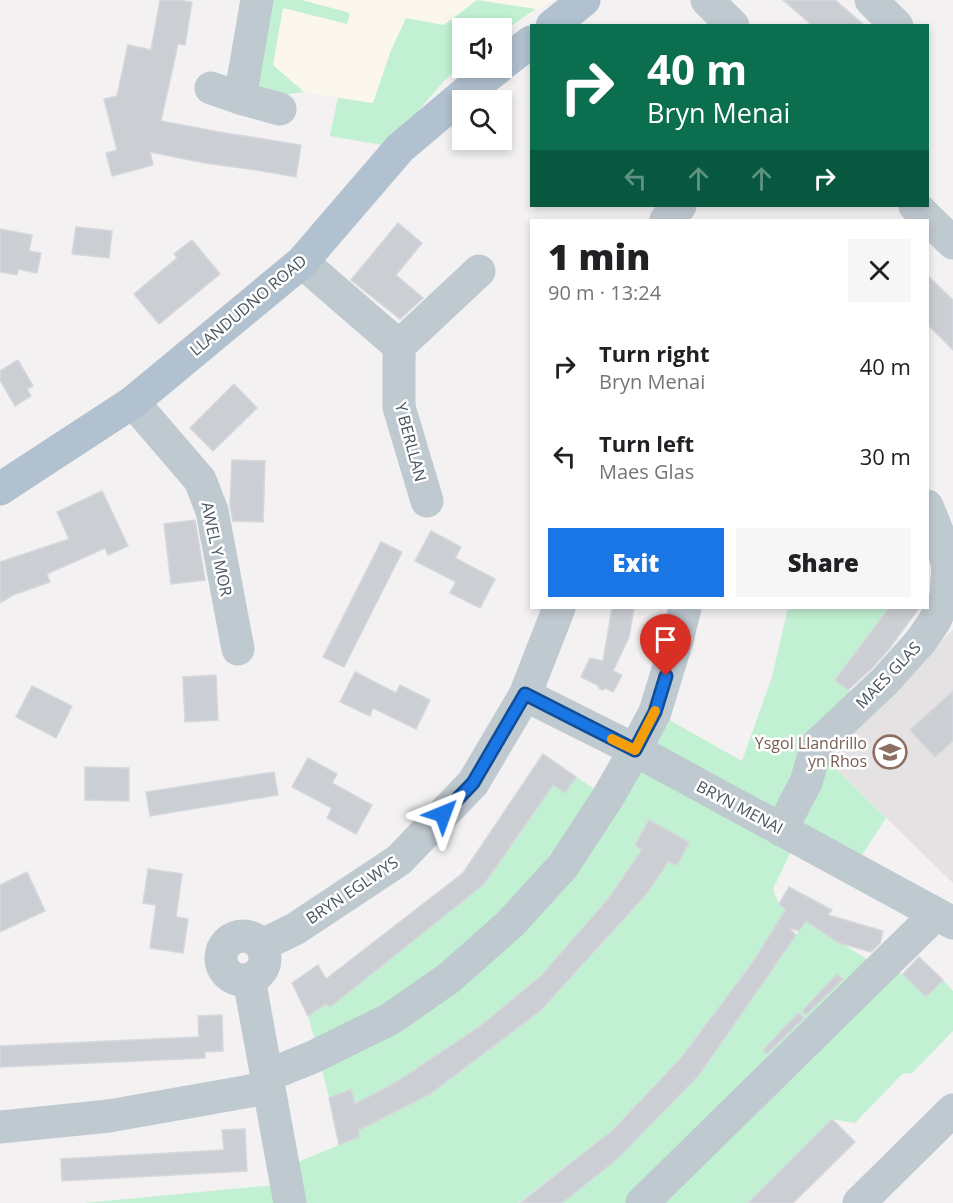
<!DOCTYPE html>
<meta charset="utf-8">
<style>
:root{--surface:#fff;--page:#f6f6f6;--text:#202124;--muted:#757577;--accent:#1a76e5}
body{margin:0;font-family:"Open Sans",sans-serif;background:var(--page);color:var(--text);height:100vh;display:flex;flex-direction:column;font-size:22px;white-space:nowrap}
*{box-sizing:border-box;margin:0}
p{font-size:20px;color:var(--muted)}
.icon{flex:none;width:33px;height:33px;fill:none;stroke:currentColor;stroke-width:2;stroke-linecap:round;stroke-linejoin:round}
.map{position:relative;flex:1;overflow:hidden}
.side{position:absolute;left:530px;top:219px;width:399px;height:390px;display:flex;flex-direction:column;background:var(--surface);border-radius:0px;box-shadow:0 3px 9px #0003}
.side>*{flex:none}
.hud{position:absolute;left:530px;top:24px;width:399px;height:183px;border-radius:0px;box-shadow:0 3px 9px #0003;background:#0b6e4f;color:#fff;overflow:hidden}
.fabs{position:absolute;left:452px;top:18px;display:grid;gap:12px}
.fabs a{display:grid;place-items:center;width:60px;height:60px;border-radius:0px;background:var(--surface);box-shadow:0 3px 9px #0003;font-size:30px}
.pin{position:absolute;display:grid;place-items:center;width:51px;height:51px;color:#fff;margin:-62px -26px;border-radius:50% 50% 50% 0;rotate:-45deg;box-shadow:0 0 6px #0007}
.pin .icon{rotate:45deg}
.me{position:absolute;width:66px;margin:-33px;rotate:44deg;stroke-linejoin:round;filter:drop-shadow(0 0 4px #0008)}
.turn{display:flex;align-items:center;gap:21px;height:126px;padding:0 18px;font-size:27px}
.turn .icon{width:78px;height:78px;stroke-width:2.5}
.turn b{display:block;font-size:42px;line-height:51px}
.lanes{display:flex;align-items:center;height:57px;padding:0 18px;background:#0003;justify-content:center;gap:30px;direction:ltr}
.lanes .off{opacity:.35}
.round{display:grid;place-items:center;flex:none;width:63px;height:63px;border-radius:0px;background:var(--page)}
.head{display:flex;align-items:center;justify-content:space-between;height:102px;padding:0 18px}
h1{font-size:36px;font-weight:800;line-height:45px}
.action{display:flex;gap:12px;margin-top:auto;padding:12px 18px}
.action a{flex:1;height:69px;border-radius:0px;background:var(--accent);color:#fff;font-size:24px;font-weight:800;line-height:69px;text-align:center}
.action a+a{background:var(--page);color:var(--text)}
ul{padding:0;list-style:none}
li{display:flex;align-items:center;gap:18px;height:90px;padding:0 18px}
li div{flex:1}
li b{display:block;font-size:22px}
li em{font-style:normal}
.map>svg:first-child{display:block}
</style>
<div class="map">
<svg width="953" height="1203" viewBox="0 0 953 1203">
<rect width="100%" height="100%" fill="#f3f1f1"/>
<!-- commercial -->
<path fill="#fcf7ec" d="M274 0H553L501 33V28H462V65L444 81 372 103 304 92 265 59Z"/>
<!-- education -->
<path fill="#e4e2e3" d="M953 630V883L826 759 829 746Z"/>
<!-- green -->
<g fill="#c1f0d2">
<path d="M269 0H302L350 13 347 24 283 8 273 65 304 92 281 95 260 91 254 74Z"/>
<path d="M477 0 536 9 501 33V28H462V65L444 81 388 146 330 136 338 98 373 103 391 50 406 18 444 25Z"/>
<path d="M788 608H889L835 680 855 695 826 759 886 818 853 869 797 839 773 889 779 904 786 909 753 962 681 1058 613 1130 518 1203H84L286 1184 288 1166 359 1137V1130L541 1010 648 892 668 862 677 865 636 845 642 850 608 899 541 976 479 1027 395 1083 355 1104 350 1089 329 1098 317 1048 308 1016 326 1004 330 1007 484 884 553 785 565 792 576 777 607 797 655 712 742 761 772 677Z"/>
<path d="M806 921 881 968 903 974 926 997 943 980 953 991V1031L912 1073 902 1074 855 1123 832 1119 748 1203H562L616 1160 699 1075Z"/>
</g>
<!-- building -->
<g fill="#cbced3" stroke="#d5d7dc" stroke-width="1.5">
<path d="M160 0H177L192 2 185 45 178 44 161 121 219 132 301 145 296 177 256 170 205 163 150 152 153 165 112 176 106 153 117 150 104 99 117 96 128 45 151 50Z"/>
<path d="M783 0H835L865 26H813Z"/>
<path d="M398 223 422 243 396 275 423 298 400 319 351 280Z"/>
<path d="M76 227 112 231 109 258 72 254Z"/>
<path d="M0 229 32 235 29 251 41 253 37 273 18 269 17 275 0 272Z"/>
<path d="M192 240 220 274 159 324 134 294 177 258 174 254Z"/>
<path d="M927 275 953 300V350L927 324Z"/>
<path d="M18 360 33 386 27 389 31 396 15 406 0 380V371Z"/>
<path d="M234 384 257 408 213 451 190 428Z"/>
<path d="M232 460 265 461 263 522 233 521 230 506Z"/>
<path d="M102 491 128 546 108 555 105 548 47 574 50 582 13 595 0 603V562L69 539 57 512Z"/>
<path d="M195 520 205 580 171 584 164 524Z"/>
<path d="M431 531 461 547 455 558 495 579 480 608 450 593 456 582 415 561Z"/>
<path d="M381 542 402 552 344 667 323 657Z"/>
<path d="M612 608H634L629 637 613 671 622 675 613 692 605 688 604 690 599 689V686L581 677 590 658 603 661Z"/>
<path d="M889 608H919L889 649 872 668 848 690 835 680Z"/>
<path d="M355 672 396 693 400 685 430 700 416 729 373 708 370 716 340 702Z"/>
<path d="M216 675 218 720 185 722 183 677Z"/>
<path d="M32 686 72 706 56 738 16 717Z"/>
<path d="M953 691V741L935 757 910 730Z"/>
<path d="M543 754 576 777 565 793 553 785 484 884 330 1007 326 1004 308 1016 292 983 318 965 326 979 463 873Z"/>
<path d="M308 758 337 774 332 783 372 805 356 834 327 818 332 808 292 787Z"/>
<path d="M85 767 129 768V801L85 800Z"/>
<path d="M274 772 278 795 150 816 146 792Z"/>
<path d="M649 820 689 842 677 865 668 862 648 892 541 1010 430 1094 359 1130V1137L339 1145 329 1098 351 1089 355 1104 395 1083 479 1027 541 976 608 899 642 850 635 845Z"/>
<path d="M148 869 182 874 176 917 188 919 183 953 150 948 156 905 143 903Z"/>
<path d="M27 872 45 911 0 932V885Z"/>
<path d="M789 887 832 910 828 915 883 931 880 943 871 952 839 943 806 921 799 931 789 928 796 935 699 1075 616 1160 562 1203H520L613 1130 681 1058 753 962 786 909 779 904Z"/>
<path d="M919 957 943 980 926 997 903 974Z"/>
<path d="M837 974 843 979 806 1015 802 1011Z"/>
<path d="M798 1013 804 1018 767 1054 763 1050Z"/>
<path d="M222 1015 223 1051 205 1052V1058L0 1067V1046L199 1037 198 1016Z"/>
<path d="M832 1119 855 1142 793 1203H748Z"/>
<path d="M245 1129 247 1171 62 1181 61 1159 224 1150 222 1130Z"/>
</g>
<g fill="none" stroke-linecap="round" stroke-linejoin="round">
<!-- minor -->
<g stroke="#bfc9d0" stroke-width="33">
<path d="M707 0 733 26"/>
<path d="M871 0 897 26"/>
<path d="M211 88 240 98 280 109"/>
<path d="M240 98 257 0"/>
<path d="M915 206 953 243"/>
<path d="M666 220 680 206"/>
<path d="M302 262 399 346V407L427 501"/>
<path d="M399 346 479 271"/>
<path d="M133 402 200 480 212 511 238 649"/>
<path d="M525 695 635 750 953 923"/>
<path d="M781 830 806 782 817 745 885 681 920 642 934 622 946 597 948 566 940 538 927 506"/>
<circle cx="243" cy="958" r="22"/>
<path d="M262 945 295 929 399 860 473 783 525 695 559 608"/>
<path d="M249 979 290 1203"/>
<path d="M266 1076 313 1057 390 1019 449 978 510 924 563 866 608 797 635 750 655 712 677 640 685 608"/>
<path d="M0 1127 109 1116 268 1088"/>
<path d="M642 1203 936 914"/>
<path d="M859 1203 953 1110"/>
</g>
<!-- major -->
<g stroke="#b1c1cf" stroke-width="33">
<path d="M552 26 584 0"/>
<path d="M501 65 531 42"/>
<path d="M0 489 133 402 302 262 400 148 464 94 498 68"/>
</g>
</g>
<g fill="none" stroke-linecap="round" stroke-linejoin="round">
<!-- route casing -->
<g stroke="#114d95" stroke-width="15">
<path id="route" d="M443 814 473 783 525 694 635 750 655 712 666 676"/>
</g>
<!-- route -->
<use href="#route" stroke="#1a76e5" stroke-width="10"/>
<!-- slow -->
<path stroke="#f59e0b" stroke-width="10" d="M612 739 635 750 655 711"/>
</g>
<!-- icons -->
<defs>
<g id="school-ring" transform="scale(1.725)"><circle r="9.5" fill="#fff" stroke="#8d6e63" stroke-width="1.5"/><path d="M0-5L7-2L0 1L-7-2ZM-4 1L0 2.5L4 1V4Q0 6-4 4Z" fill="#8d6e63"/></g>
</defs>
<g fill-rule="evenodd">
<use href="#school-ring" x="890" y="752"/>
</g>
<g text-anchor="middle" stroke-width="5" stroke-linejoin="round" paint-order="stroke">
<!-- street labels -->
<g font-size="16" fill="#49555f" stroke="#fff">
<text transform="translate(248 305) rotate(-40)" y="6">LLANDUDNO ROAD</text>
<text transform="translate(411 442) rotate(75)" y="6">Y BERLLAN</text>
<text transform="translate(217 549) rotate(78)" y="6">AWEL Y MOR</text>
<text transform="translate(888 675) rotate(-46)" y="6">MAES GLAS</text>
<text transform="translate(740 807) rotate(28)" y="6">BRYN MENAI</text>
<text transform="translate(352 890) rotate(-34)" y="6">BRYN EGLWYS</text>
</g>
<!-- education labels -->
<g font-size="16" fill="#785e54" stroke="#fff" text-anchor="end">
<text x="867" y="749">Ysgol Llandrillo<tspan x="867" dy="18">yn Rhos</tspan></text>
</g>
</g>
</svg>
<div class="fabs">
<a><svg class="icon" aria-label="sound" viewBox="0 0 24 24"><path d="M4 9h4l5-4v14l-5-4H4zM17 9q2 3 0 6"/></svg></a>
<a><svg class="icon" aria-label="search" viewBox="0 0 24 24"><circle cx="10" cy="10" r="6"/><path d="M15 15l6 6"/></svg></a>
</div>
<div class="pin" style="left:666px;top:676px;background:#d93025"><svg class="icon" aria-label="arrive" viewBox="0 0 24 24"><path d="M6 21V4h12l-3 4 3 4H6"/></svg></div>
<svg class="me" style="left:443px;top:814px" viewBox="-20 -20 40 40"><path d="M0-17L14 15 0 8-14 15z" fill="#1a76e5" stroke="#fff" stroke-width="4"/></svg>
<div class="hud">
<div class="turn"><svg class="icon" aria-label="right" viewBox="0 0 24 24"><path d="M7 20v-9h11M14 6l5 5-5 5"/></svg><div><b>40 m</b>Bryn Menai</div></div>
<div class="lanes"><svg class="icon off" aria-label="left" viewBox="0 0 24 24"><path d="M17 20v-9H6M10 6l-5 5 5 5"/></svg><svg class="icon off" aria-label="ahead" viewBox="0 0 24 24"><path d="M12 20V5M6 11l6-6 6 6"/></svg><svg class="icon off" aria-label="ahead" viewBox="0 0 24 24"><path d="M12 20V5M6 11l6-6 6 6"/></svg><svg class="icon" aria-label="right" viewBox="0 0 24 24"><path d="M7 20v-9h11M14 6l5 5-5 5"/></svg></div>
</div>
<section class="side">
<div class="head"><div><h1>1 min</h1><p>90 m · 13:24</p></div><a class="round"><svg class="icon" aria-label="close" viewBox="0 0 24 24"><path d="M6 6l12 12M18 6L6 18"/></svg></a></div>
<ul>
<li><svg class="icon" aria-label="right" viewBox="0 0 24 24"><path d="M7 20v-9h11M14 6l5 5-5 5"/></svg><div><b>Turn right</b><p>Bryn Menai</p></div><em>40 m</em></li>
<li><svg class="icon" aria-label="left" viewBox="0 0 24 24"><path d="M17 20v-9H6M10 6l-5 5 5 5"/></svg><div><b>Turn left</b><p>Maes Glas</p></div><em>30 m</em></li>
</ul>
<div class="action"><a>Exit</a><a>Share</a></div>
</section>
</div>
